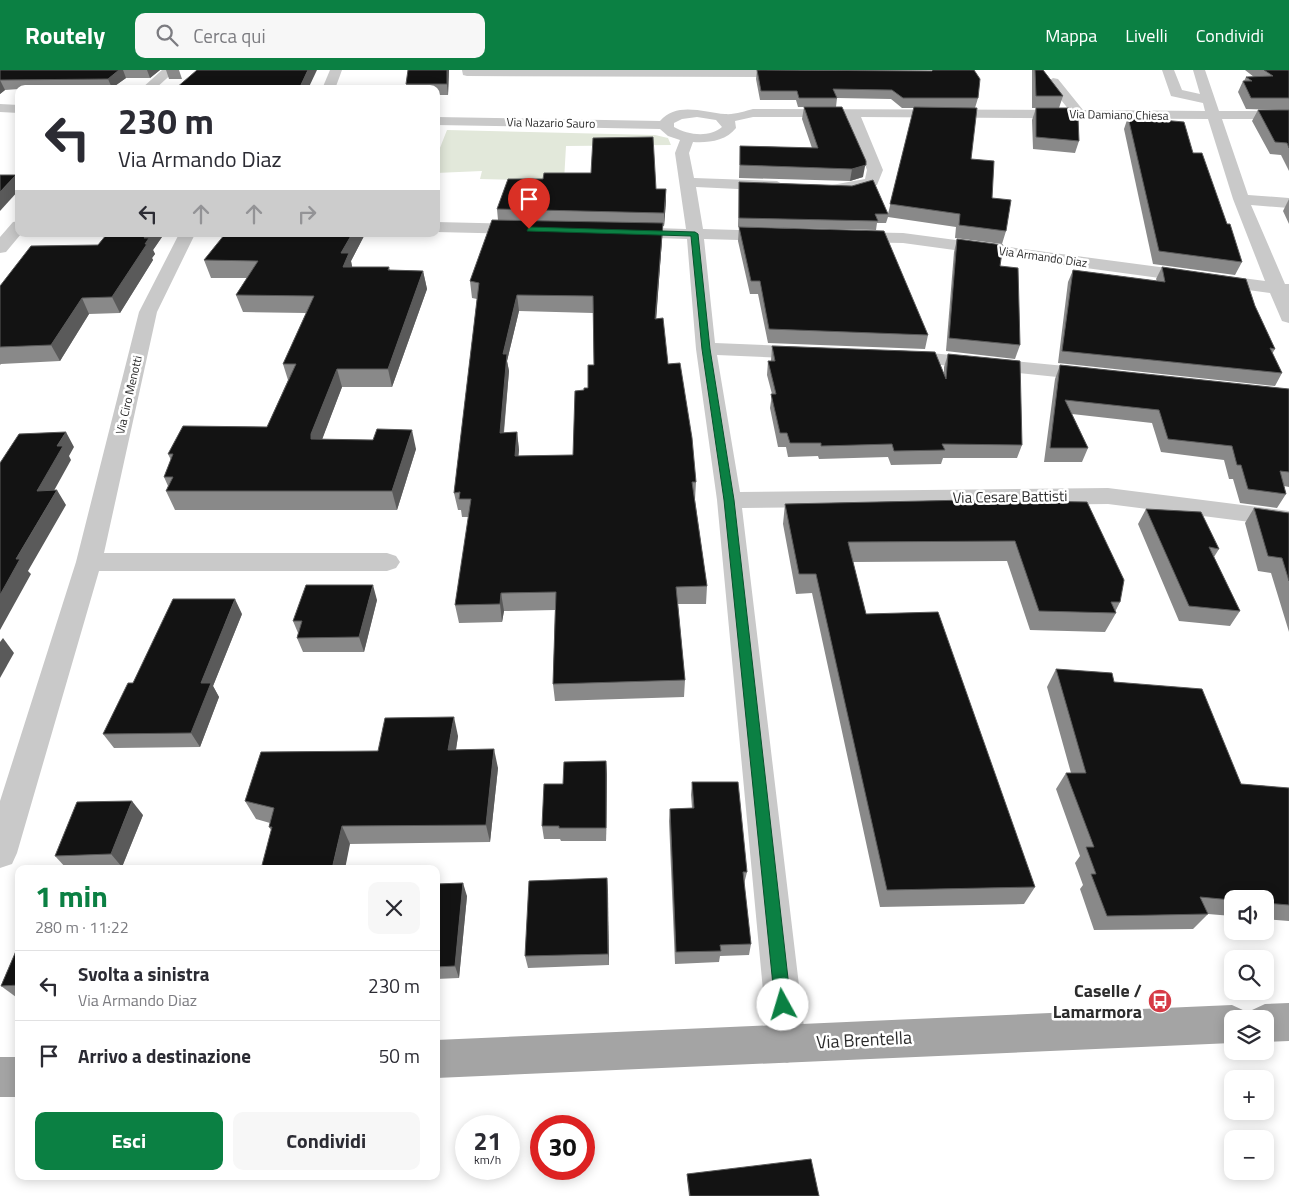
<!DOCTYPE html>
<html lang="it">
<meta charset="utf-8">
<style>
:root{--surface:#fff;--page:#f7f7f7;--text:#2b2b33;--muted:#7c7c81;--line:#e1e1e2;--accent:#0b8043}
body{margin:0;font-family:"Titillium Web",sans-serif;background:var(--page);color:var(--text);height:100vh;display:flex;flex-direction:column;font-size:19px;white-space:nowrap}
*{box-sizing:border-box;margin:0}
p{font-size:16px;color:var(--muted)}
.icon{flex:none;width:28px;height:28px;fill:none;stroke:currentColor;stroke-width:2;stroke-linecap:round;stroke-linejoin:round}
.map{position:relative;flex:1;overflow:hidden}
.details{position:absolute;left:15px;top:795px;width:425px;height:315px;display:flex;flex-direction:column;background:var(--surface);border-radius:10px;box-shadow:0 2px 12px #0003}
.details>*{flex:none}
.banner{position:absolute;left:15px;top:15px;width:425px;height:152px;border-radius:10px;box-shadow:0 2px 12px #0003;background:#fff;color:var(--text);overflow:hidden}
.tools{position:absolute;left:1224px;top:820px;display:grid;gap:10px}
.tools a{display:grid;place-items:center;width:50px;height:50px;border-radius:10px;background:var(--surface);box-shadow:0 2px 12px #0003;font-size:25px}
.speed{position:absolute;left:455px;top:1045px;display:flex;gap:10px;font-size:25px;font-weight:700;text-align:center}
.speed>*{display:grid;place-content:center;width:65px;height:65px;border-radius:50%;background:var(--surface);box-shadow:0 2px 12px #0003;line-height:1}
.speed small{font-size:12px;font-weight:400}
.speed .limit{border:8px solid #d22;background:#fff;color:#111}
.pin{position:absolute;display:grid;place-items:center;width:42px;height:42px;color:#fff;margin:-51px -21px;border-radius:50% 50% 50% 0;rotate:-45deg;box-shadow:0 0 5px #0007}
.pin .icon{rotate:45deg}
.me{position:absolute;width:55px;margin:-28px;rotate:354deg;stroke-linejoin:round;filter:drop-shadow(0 0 4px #0008)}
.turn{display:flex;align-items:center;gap:18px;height:105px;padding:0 20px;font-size:22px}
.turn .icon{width:65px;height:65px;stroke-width:2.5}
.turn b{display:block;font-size:35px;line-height:42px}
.lanes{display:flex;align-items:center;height:48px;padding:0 20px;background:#0003;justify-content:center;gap:25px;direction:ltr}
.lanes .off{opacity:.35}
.round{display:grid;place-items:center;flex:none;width:52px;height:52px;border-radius:10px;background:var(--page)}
.summary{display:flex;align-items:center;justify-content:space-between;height:85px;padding:0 20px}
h1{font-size:30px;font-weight:700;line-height:38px;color:var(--accent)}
.action{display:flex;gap:10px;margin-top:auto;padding:10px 20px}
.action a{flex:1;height:58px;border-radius:10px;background:var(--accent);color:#fff;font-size:20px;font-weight:700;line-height:58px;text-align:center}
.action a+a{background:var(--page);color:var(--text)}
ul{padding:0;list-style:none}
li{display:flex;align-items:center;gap:15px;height:70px;padding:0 20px;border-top:1px solid var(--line)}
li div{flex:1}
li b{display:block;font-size:19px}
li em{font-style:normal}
header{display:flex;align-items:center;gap:30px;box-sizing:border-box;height:70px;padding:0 25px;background:var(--accent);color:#fff}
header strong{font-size:24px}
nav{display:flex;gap:28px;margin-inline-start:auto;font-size:18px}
.search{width:350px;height:45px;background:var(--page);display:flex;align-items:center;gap:12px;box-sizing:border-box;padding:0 18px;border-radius:10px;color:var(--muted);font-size:19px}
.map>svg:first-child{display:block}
</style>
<header>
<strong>Routely</strong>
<div class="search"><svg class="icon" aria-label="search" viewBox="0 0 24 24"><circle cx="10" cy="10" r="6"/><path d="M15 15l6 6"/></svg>Cerca qui</div>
<nav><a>Mappa</a><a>Livelli</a><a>Condividi</a></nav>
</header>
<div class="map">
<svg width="1289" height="1126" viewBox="0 0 1289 1126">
<rect width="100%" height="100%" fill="#fff"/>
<!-- green -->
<path fill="#e2e8da" d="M447 60 655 65 668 68 671 75 566 76 564 111 480 109 482 101 436 103V88Z"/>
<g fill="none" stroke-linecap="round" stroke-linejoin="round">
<!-- minor -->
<g fill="#c9c9c9" fill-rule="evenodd">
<path d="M162 0H176L155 19H141Z"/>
<path d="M330 0H342L335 19H322Z"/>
<path d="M462 0H798L801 3 795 7 467 6 463 5Z"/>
<path d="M1162 0H1174L1182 20 1200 24 1193 0H1205L1219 41H1289V49H1222L1248 125 1289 128V138L1251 135 1285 214H1289V253L1282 251 1270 223 903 173 850 172 844 171 842 167 844 163 850 162 903 163 1265 211 1233 129 1208 49 861 47 883 100 877 115C866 119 839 130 830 118L832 115 865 109 867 100 847 47H753L735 51 736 58C726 71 708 73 693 72L689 83 694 108 777 111 785 116 777 121 696 117 703 159 777 161 783 162 785 166 783 170 777 171 704 169 715 273 810 277 817 279 820 283 817 287 810 289 717 285 740 422 1108 418 1289 441V457L1108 434 742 438 806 974 801 988 787 993 773 988 768 974 717 430 696 279 687 169 625 167 619 166 617 162 619 158 625 157 686 159 675 83 680 70 668 66 660 59 436 55V47L660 51C677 31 705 43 725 44 734 45 745 41 753 39L1069 40 1047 12 1053 8 1058 9 1083 40 1205 41 1203 33 1171 26ZM697 47 716 50 722 57C709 68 688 65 674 57V53L682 49Z"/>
<path d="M0 34 19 35V43L0 42Z"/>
<path d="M19 151V164H21L6 182 0 183V167L13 152Z"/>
<path d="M436 152 527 154 533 155 535 159 533 163 527 164 436 162Z"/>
<path d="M179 164H195L157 242 104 483H387L396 486 400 492 396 498 387 501H99L17 783 12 794 0 798V731L76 492 139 242Z"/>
<path d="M900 280 1096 299 1103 301 1106 305 1103 309 1096 311 893 290 890 286 893 282Z"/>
</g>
<!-- major -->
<g fill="#a4a4a4" fill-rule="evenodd">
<path d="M1289 933V971L1265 972V949H1232V973L436 1008V970L1232 935 1245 941 1248 948 1252 940 1265 934Z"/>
<rect x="0" y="987" width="19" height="40"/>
</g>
</g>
<!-- wall -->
<g fill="#898989" fill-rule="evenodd">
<path d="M0 0H160L150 8H126L112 18 19 19 5 20 0 24Z"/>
<path d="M166 0H179L182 9H169Z"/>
<path d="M449 0 448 25H436V19H407L406 14Z"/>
<path d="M757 0 978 28 975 38 971 89 992 128 1006 161 1002 174 955 168 956 157 888 147 886 153H877L876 160 738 157 739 112 888 144 914 38H902L891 29 837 28 836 37 863 107 850 111 739 108 740 76 812 78 802 49 804 37H798L796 30H760L756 9Z"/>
<path d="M1032 0H1043L1063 26 1059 38 1079 71 1075 83 1033 79 1032 50 1036 38H1032Z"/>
<path d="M1245 0H1289V101L1281 85 1270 84 1252 51 1258 40H1279L1246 39 1238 22 1243 11H1244L1246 7H1254Z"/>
<path d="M1128 47 1193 83 1227 154 1242 192 1235 205 1153 194 1124 59Z"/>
<path d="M656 119 666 131 664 156H663L662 169 656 249 696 412 695 430 707 516 706 534H678L685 610 684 627 555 631 553 614 555 540 504 541 502 552 459 553 455 535 469 447H462L461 440H458L454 423 477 229 472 228 470 211 498 150 497 139ZM519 241 593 243 594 295 588 318 584 320 573 385 518 386 519 380 517 362 504 363 509 301 507 291Z"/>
<path d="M1289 129V154L1283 141Z"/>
<path d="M739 157 928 265 925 279 768 273 758 224H750L738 171Z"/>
<path d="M107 164H164L153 180 155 184 152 188 153 190 120 243 89 244 60 291 1 294 0 295V216L98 175Z"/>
<path d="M364 166 351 191 352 197H389L390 200 423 201 427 219 392 317H342L322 369 416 379 397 440H175L166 421 168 416 164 407 171 390 168 384 267 357 288 310 283 294 306 243 243 242 236 225 247 208H211L204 190Z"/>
<path d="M957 169 1000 196 1020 275 1015 289 946 281 954 182Z"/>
<path d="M1162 197 1255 236 1275 279 1272 284 1282 303 1275 316 1058 293 1068 212 1073 200 1157 211 1156 209Z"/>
<path d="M772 276 944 304V297L948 284 1022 375 1017 388H943L941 394 891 395 888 387 819 389 818 386 788 387 786 377H778L770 338 772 324 767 305 768 291H771Z"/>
<path d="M1060 295 1289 319V417L1284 416 1286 424 1277 438 1240 433 1233 409H1229L1224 390 1161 382 1152 353 1072 344 1088 378 1082 392H1044L1055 309Z"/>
<path d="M969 430 1120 532 1115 542 1116 543 1105 562 1030 560 1007 491 853 492 866 544 1035 817 1024 834 880 837 812 523 796 524 783 454 785 434Z"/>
<path d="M1254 438 1289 443V562L1271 503 1258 501 1245 453Z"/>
<path d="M1146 439 1219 479 1214 487 1240 541 1230 556 1179 551 1138 454Z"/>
<path d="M377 530 364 582H303L297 568 298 563 293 551Z"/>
<path d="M242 544 213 616 219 627 200 677 114 678 103 664 133 613Z"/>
<path d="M1056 599 1114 612 1241 714 1289 718V851L1265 849V829H1232V846L1208 844 1193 859 1094 860 1080 819 1083 815 1075 793 1080 786 1056 719 1066 703H1071L1047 617Z"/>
<path d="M458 666 456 680 498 698 490 772 350 774 271 760 269 757 270 753 256 749 245 731 378 681Z"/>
<path d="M606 691 607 705 606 771H561L560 769H544L542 756 563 714Z"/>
<path d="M692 712 747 802 744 814 751 874 749 885 720 886 719 892 675 894 669 751 670 739 692 738 691 725Z"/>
<path d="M143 745 122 797 67 799 55 786Z"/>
<path d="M607 808 609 895 528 898 525 886Z"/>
<path d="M436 814 467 826 459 908 436 909Z"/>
<path d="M19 874V927H16L1 916Z"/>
<path d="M687 1104 819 1126H689L687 1108Z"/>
</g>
<!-- shaded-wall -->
<g fill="#5a5a5a">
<path d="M119 0H123L126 8 112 18 108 9Z"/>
<path d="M147 0H160L150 8Z"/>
<path d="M308 0H317L308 19H299Z"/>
<path d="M447 0H449L448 25 447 14Z"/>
<path d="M0 10 5 20 0 24Z"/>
<path d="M866 91 863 107 850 111 852 99Z"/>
<path d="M16 105 19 110V120L0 141V122Z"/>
<path d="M666 119V131L664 156V143Z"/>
<path d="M663 153 662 169 655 265V249Z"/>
<path d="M147 164H164L153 180 155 184 152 188 153 190 120 243 112 227 145 174 144 168Z"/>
<path d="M352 164H364V166L351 191 353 201 343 197 341 183Z"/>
<path d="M423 201 427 219 392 317 388 299Z"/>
<path d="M517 225 519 241 507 291 509 301 502 380 500 363 503 284Z"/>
<path d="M82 228 89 244 60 291 51 275Z"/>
<path d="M337 299 342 317 317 383 311 369V364Z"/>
<path d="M412 360 416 379 397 440 392 421Z"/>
<path d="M66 362 74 377 69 386 71 390 46 435 37 421 57 376Z"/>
<path d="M517 362 519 380 517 403 515 386Z"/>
<path d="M57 420 66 435 28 501 31 504 0 560V525L16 489Z"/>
<path d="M373 515 377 530 364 582 359 567Z"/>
<path d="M501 523 504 541 502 552 500 534Z"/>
<path d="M235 529 242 544 213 616 219 627 200 677 191 663 201 613Z"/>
<path d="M3 568 14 583 0 608V572Z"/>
<path d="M454 647 458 666 453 698 448 680Z"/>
<path d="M494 679 498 698 490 772 486 755Z"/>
<path d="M606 691 607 705 606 771Z"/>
<path d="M132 731 143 745 122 797 111 784Z"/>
<path d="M342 756 350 774 345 799H332Z"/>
<path d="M607 808 608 821 609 895 608 884Z"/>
<path d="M463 813 467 826 459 908 455 896Z"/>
</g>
<!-- building -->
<g fill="#131313" stroke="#5a5a5a" fill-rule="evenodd">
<path d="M0 0H119L108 9 0 10Z"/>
<path d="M197 0H308L299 19H175Z"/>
<path d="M408 0H447V14H406Z"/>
<path d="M757 0 932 1 933 0H974L980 9 978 28H903L892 20 833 19 837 28H799L797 21H761Z"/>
<path d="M1035 0H1043L1063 26H1036Z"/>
<path d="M1264 0H1289V28H1251L1243 11H1252L1246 7 1273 6Z"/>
<path d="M804 37H842L866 91V95L852 99 740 95V76L818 78Z"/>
<path d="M914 37 977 38 971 89 994 91 992 128 1011 130 1006 161 959 155 960 144 890 134Z"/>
<path d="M1036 38H1071L1078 47 1079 71 1036 67Z"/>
<path d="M1258 40H1289V78L1287 73 1275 72Z"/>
<path d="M1128 47 1184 52 1193 83H1202L1227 154H1230L1242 192 1159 181Z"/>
<path d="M653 67 656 119H666L664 143 497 139 508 109H543L544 103H591L593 68Z"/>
<path d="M0 105H16L0 122Z"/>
<path d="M873 110 888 144H875L878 151 739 148V112L852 116Z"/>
<path d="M492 150 663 153 655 249 663 248 668 294 680 293 692 368 696 412H692L707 516 676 517 685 610 553 614 556 522 501 523 500 534 455 535 471 429H459L460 422 454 423 479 213 470 211ZM517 225 593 226 594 295H588V318H584V320L575 321 573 385 515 386 517 362 500 363 507 284H503Z"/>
<path d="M739 157 884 161 928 265 769 259 760 211H751Z"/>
<path d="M107 164H147L144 168H149L145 174H147L112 227 82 228 51 275 0 277V216L31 176 98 175Z"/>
<path d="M225 164H352L341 183H349L343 197H389L388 200 423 201 388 299H337L311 364V369L373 370 377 359 412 360 392 421H166L173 407H164L173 384H168L183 356 267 357 296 294H283L314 226 236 225 258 191 204 190Z"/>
<path d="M957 169 1003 175 1000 196 1018 198 1020 275 949 268Z"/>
<path d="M1162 197 1246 209 1255 236 1275 279 1270 278 1282 303 1062 281 1073 200 1165 212Z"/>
<path d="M772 276 935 282 946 309 948 284 1020 291 1022 375 942 374 945 380 894 381 892 374 821 376V373H790L787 363H780L771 324H776L768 291H775Z"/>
<path d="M1060 295 1289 319V402L1280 401 1286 424 1248 419 1241 395H1237L1232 376 1168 369 1159 340 1065 330 1088 378H1050Z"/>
<path d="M66 362 57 376H63L37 421 57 420 16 489H20L0 525V393L19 364Z"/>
<path d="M969 430 1087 432 1124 510 1120 532H1111L1116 543 1039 541 1015 471 848 472 866 544 938 542 1035 817 887 820 816 504H799L785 434Z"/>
<path d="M1254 438 1289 443V511L1282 488 1268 486Z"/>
<path d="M1146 439 1201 442 1219 479 1209 477 1240 541 1189 536Z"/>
<path d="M306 515H373L359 567 297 568 302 551H293Z"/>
<path d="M173 529H235L201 613H211L191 663 103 664 128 613H133Z"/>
<path d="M1056 599 1112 603 1114 612 1202 619 1241 714 1289 718V835L1265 833V829H1232V830L1200 827 1208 844 1107 846 1091 804H1096L1086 777H1094L1066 703H1086Z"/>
<path d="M454 647 448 680 494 679 486 755 342 756 332 799H261L272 757H269L274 738 245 731 261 682 378 681 385 648Z"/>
<path d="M606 691V758H559V756H542L544 714H563L564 692Z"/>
<path d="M692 712H738L747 802H743L751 874 720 875 721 881 676 882 670 739 694 738Z"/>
<path d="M132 731 111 784 55 786 77 732Z"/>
<path d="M607 808 608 884 525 886 529 811Z"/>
<path d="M463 813 455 896 436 897V814Z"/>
<path d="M19 874V915L1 916Z"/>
<path d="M811 1089 819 1126H690L687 1104Z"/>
</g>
<!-- route -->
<path fill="#0b8043" stroke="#07532c" d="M529 157 695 162 698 164 710 279 734 430 791 935 788 940 783 943 777 940 775 935 724 430 702 279 691 166 527 161Z"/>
<!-- icons -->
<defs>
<g id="bus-disc" transform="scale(1.25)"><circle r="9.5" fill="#d63b46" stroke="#fff"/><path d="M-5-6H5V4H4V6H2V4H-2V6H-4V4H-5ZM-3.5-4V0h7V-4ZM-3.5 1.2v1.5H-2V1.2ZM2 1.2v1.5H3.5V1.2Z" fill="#fff"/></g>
</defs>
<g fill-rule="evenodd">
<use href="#bus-disc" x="1160" y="931"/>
</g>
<g text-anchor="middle" stroke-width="5" stroke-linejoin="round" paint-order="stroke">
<!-- far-street labels -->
<g font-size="12" fill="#2c2c2c" stroke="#fff">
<text transform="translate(1119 45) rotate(1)" y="4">Via Damiano Chiesa</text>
<text transform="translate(551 53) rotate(1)" y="4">Via Nazario Sauro</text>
<text transform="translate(1043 187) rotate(8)" y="4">Via Armando Diaz</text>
<text transform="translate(129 325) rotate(-77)" y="4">Via Ciro Menotti</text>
</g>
<!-- street labels -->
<g font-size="15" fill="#2c2c2c" stroke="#fff">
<text transform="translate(1010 427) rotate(-1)" y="5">Via Cesare Battisti</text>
</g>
<!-- near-poi labels -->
<g font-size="18" font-weight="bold" fill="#2c2c2c" stroke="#fff" text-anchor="end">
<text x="1142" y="927">Caselle /<tspan x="1142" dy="21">Lamarmora</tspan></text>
</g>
<!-- near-street labels -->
<g font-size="18" fill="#2c2c2c" stroke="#fff">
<text transform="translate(864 970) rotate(-3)" y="6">Via Brentella</text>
</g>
</g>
</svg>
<div class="tools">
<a><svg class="icon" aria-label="sound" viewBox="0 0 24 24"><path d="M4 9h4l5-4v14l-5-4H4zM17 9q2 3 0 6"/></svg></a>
<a><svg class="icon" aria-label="search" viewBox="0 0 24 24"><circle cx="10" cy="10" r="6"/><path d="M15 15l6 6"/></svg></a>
<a><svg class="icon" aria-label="layers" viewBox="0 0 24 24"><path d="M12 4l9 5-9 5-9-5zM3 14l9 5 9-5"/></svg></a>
<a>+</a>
<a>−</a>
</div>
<div class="speed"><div>21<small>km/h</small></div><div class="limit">30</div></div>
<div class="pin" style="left:529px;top:159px;background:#d93025"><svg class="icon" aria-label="arrive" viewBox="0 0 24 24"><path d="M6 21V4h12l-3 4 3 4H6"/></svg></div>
<svg class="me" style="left:783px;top:935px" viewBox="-20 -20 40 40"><circle r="19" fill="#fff"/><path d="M0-13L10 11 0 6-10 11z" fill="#0b8043"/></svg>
<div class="banner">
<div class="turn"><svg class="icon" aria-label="left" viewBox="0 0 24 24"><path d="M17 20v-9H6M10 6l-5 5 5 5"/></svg><div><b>230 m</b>Via Armando Diaz</div></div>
<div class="lanes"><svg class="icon" aria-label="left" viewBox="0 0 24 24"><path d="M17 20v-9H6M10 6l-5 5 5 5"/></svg><svg class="icon off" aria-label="ahead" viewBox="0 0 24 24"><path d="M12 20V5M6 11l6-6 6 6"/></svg><svg class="icon off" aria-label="ahead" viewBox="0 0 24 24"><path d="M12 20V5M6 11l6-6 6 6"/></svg><svg class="icon off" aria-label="right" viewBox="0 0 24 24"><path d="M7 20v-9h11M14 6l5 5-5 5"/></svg></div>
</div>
<section class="details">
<div class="summary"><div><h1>1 min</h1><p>280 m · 11:22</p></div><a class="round"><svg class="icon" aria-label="close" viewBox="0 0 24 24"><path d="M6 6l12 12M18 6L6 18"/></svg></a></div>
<ul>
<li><svg class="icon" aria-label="left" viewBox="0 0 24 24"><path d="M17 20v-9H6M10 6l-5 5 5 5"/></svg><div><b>Svolta a sinistra</b><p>Via Armando Diaz</p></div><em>230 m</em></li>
<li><svg class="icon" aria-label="arrive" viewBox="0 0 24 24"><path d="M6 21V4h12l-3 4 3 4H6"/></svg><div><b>Arrivo a destinazione</b></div><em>50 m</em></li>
</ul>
<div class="action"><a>Esci</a><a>Condividi</a></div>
</section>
</div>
